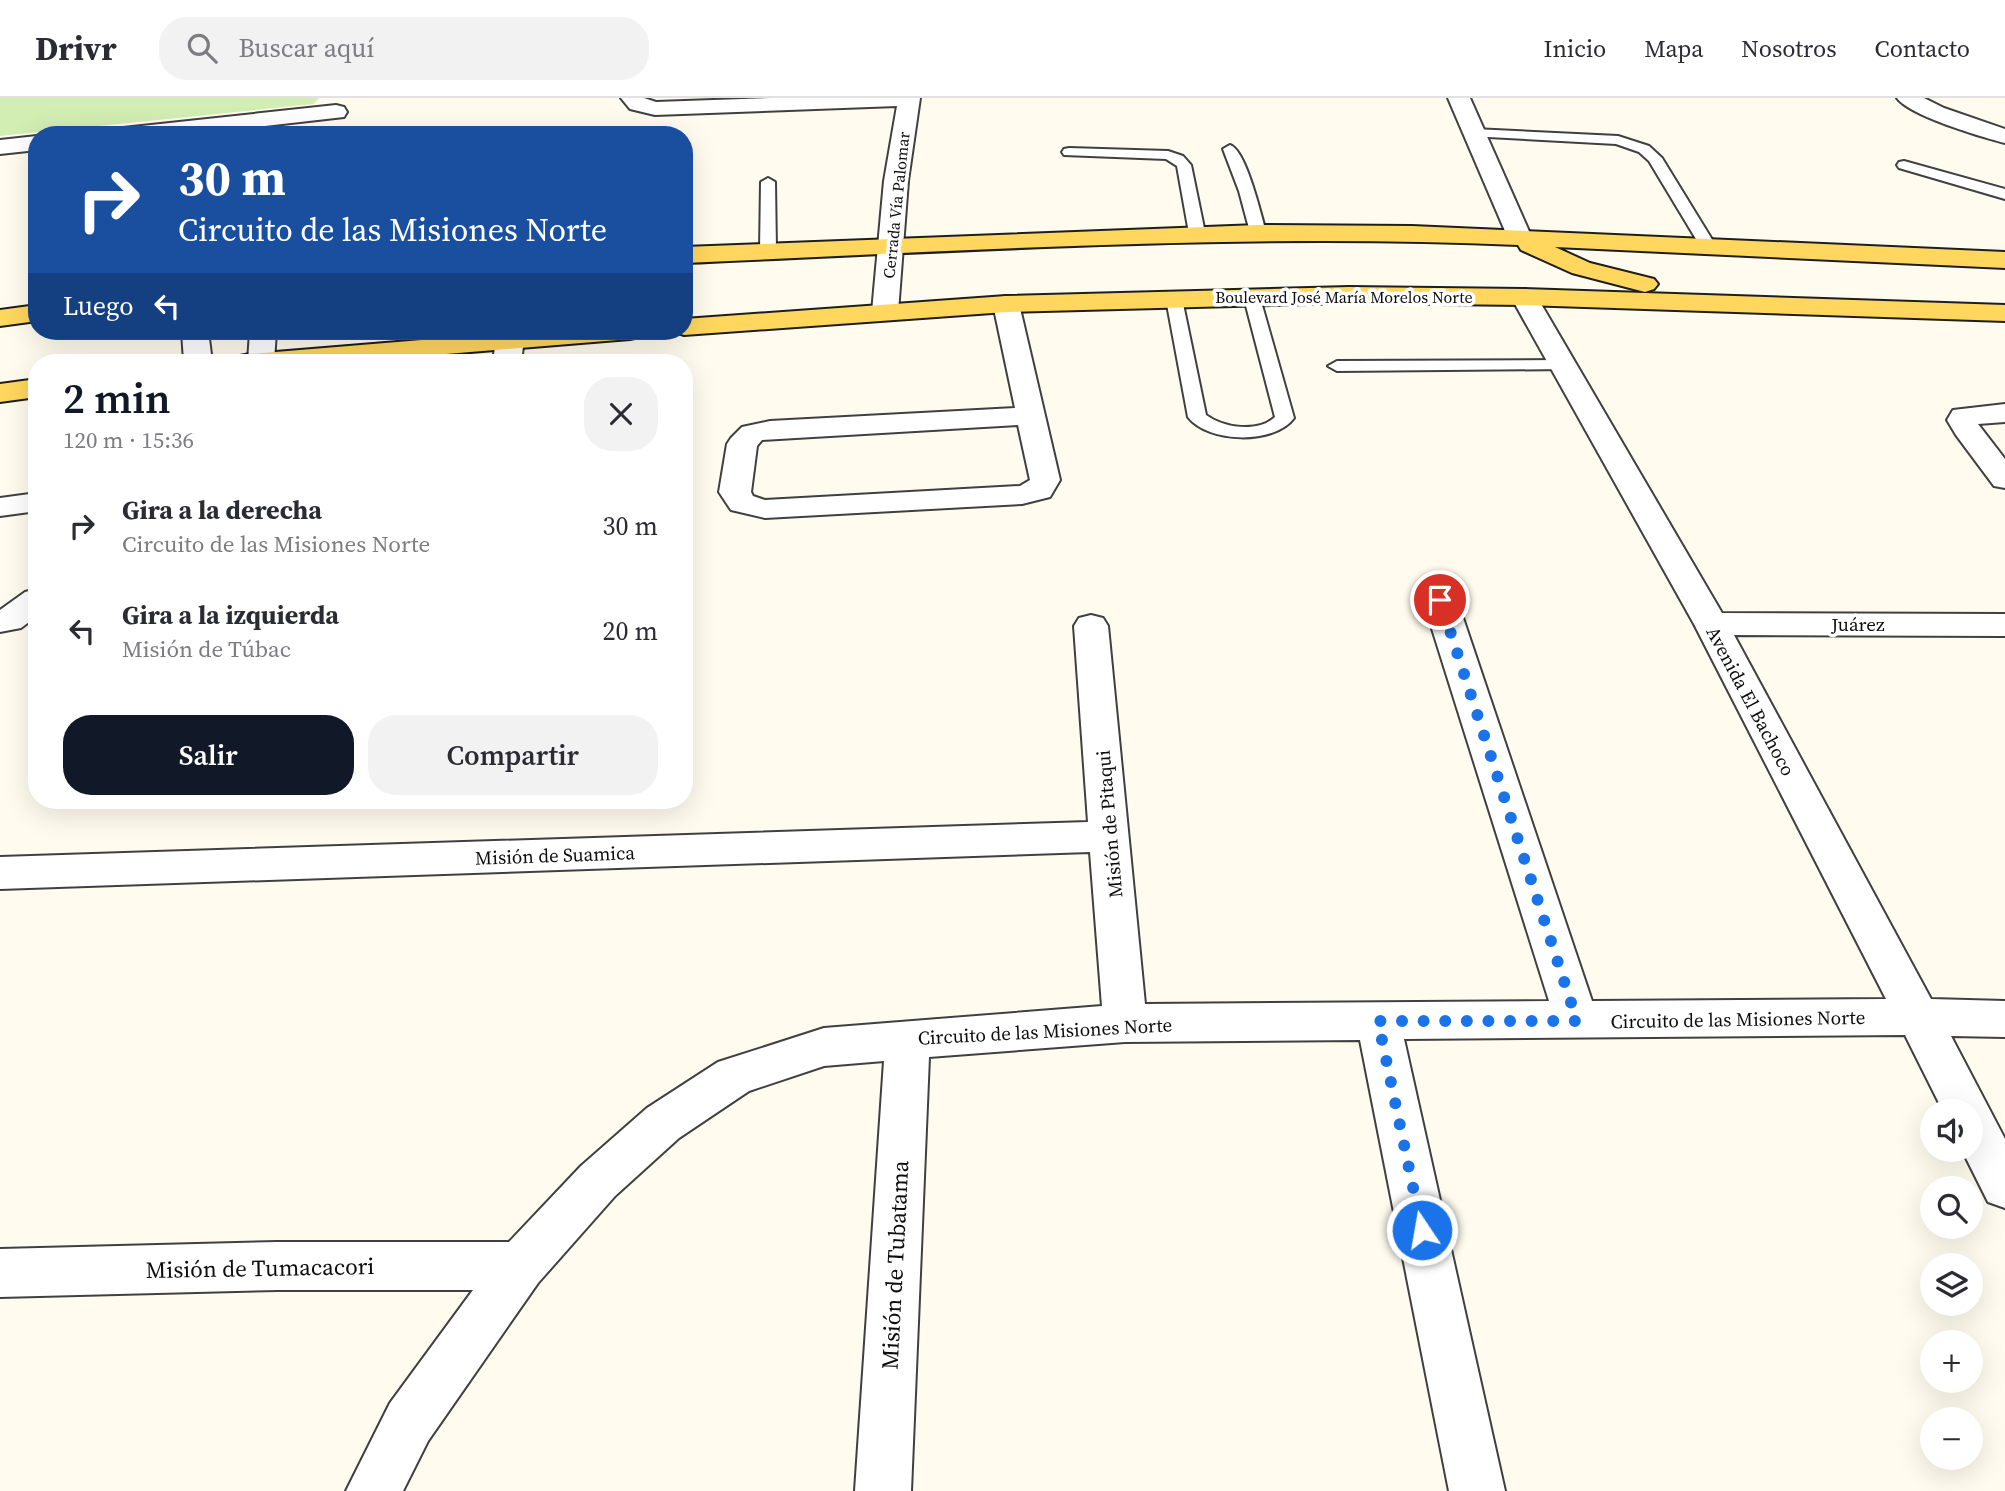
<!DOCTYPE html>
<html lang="es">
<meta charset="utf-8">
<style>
:root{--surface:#fff;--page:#f2f2f3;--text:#2b2b33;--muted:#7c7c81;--line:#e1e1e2;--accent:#111827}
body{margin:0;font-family:"Source Serif 4",serif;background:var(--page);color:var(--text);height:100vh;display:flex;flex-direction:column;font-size:26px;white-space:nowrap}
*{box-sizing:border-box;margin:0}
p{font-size:23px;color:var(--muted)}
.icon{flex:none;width:38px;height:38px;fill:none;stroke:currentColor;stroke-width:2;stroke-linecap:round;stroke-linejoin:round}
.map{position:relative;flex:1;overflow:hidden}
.drawer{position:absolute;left:28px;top:256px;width:665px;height:455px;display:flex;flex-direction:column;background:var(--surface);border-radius:28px;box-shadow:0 7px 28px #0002}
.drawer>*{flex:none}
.guide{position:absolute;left:28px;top:28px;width:665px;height:214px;border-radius:28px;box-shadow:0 7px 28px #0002;background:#1a4fa0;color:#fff;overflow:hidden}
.buttons{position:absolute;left:1920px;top:1001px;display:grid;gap:14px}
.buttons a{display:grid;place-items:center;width:63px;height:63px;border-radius:50%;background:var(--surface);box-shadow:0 7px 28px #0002;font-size:35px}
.pin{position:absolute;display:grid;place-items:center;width:60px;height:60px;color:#fff;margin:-30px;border:4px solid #fff;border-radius:50%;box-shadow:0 2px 7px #0007}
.me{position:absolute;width:77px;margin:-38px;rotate:348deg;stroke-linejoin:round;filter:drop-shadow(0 0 5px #0008)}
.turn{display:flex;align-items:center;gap:24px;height:147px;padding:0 35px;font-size:32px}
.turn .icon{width:91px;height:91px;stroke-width:2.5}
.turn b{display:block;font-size:49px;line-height:60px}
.then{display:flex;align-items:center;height:66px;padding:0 35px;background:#0003;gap:14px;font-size:26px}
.round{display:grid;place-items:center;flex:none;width:74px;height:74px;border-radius:28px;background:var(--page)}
.headline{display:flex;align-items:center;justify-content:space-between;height:119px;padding:0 35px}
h1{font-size:42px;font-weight:600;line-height:52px;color:var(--accent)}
.primary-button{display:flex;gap:14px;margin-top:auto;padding:14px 35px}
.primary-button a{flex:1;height:80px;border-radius:28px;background:var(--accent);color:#fff;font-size:28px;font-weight:600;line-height:80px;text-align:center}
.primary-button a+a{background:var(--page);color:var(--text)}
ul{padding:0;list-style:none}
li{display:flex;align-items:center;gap:21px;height:105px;padding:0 35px}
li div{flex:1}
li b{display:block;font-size:26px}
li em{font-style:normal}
header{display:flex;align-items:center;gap:42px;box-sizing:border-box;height:98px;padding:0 35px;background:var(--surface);border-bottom:2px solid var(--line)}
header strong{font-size:33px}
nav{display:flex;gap:38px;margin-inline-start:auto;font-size:24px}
.search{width:490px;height:63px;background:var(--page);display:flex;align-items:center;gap:18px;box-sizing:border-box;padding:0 24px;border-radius:28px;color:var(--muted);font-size:26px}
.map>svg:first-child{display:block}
</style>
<header>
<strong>Drivr</strong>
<div class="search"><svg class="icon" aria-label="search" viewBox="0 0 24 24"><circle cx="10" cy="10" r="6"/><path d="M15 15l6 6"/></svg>Buscar aquí</div>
<nav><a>Inicio</a><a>Mapa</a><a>Nosotros</a><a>Contacto</a></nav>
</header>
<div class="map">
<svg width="2005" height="1393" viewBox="0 0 2005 1393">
<rect width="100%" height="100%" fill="#fffbee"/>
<!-- green -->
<path fill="#d2eeb3" d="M0 0H319L314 6 0 38Z"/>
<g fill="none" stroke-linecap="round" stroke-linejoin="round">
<!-- service casing -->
<g stroke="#404040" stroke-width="4">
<g id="service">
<path d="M1474 31 1618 38 1649 48 1662 60 1716 148 1708 153 1702 151 1649 63 1639 54 1616 46 1469 38V32Z"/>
<path d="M1230 47C1246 52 1261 117 1266 134L1264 137 1258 139 1250 134 1239 93 1223 51Z"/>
<path d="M1069 50 1168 53 1183 58 1191 67 1205 135 1197 140 1189 135 1177 68 1166 61 1064 57 1062 54 1064 51Z"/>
<path d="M1904 63 2005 91V101L1899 70 1897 67 1899 64Z"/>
<path d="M768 80 775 84 776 153 768 158 760 153 761 84Z"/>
<path d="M1252 195 1260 200 1294 320C1274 347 1208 345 1188 319L1166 201 1174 196 1182 201 1206 317C1224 330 1258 335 1275 319L1244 200Z"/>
<path d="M1563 262 1569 263 1572 267 1569 271 1337 273 1328 268 1337 263Z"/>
</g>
</g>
<!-- minor casing -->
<g stroke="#404040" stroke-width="4">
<g id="minor">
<path d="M621 0H644L656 4 771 0H920L908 83 898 214 894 220 885 222 876 220 872 214 884 83 897 8 655 17 630 11Z"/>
<path d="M1448 0H1470L1532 140 1529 145 1520 147 1511 145 1508 140Z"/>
<path d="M1897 0H1924L1944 10 2005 31V45C1982 39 1910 18 1897 0Z"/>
<path d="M336 7 344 9 347 14 344 19 187 37H112L115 32 123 30Z"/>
<path d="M37 38V52L0 56V42Z"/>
<path d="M1524 191 1533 193 1537 199 1722 515 2005 516V538L1734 537 1931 901 2005 903V939L1951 938 2005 1041V1110L1988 1104 1962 1052H1970V1013H1943L1905 937 1404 941 1505 1393H1449L1360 942 1125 944 929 959 911 1393H855L884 963 824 968 749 993 679 1040 615 1098 538 1185 428 1343 403 1393H346L390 1305 473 1192H277L0 1199V1151L277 1144H509L581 1068 647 1010 718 964 824 930 1102 908 1090 754 0 791V759L1088 724 1074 528 1079 520 1091 517 1103 520 1108 528 1145 906 1549 903 1423 502 1428 494 1440 491 1452 494 1457 502 1592 903 1886 901 1694 526 1511 199 1515 193Z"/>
<path d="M1006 198 1015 200 1019 206 1060 382 1050 399 1022 406 765 420 731 412 719 394 727 346 731 340 742 329 770 323 1015 310 993 206 997 200ZM1018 327 1030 382 1020 388 765 402 753 398 751 394 757 348 762 342Z"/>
<path d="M182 233H208L212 264H184Z"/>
<path d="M250 233H276L274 264H248Z"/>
<path d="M510 233 520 235 524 241 521 264H493L496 241 500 235Z"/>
<path d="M2005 306V324L1978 326 2005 361V390L1994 388 1956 337 1947 322 1953 312Z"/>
<path d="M37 395V413L0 418V400Z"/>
<path d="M37 491V518L21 530 0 534V512L25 494Z"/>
</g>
</g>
<!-- primary casing -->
<g stroke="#1e1e1e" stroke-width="4">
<g id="primary">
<path d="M1258 127 1412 128 2005 154V170L1555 149 1590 165 1654 181 1658 186 1654 191 1645 194 1572 175 1521 152 1518 147C1240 135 962 153 684 165V149Z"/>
<path d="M1349 189 1524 191 2005 207V223L1524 207 1349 205 1006 214 684 237 673 233H684V221L1006 198Z"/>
<path d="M37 207V223L0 228V212Z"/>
<path d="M533 233H644L640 239 630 241 349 264H236L240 258 250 256Z"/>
<path d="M37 281V299L0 304V286Z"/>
</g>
</g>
<!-- service -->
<use href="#service" fill="#fff" fill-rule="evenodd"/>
<!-- minor -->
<use href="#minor" fill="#fff" fill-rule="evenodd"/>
<!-- primary -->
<use href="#primary" fill="#ffd65e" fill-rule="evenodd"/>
</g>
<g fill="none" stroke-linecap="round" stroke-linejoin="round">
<!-- route -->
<path stroke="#1a73e8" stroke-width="12" stroke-dasharray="0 21.6" d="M1422 1132 1378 923H1577L1440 502"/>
</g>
<g text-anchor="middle" stroke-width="7" stroke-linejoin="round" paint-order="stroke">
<!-- far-street labels -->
<g font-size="16" fill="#0d0d0d" stroke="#fff">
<text transform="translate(896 107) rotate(-84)" y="6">Cerrada Vía Palomar</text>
<text x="1344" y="205">Boulevard José María Morelos Norte</text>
</g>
<!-- street labels -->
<g font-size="19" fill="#0d0d0d" stroke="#fff">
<text x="1858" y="533">Juárez</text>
<text transform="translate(1751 603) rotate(62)" y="7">Avenida El Bachoco</text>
<text transform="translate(1109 726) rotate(-95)" y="7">Misión de Pitaqui</text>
<text transform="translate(555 757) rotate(-2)" y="7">Misión de Suamica</text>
<text transform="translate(1738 921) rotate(-1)" y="7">Circuito de las Misiones Norte</text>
<text transform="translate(1045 933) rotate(-3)" y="7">Circuito de las Misiones Norte</text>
</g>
<!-- near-street labels -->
<g font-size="23" fill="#0d0d0d" stroke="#fff">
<text transform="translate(895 1167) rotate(-87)" y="8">Misión de Tubatama</text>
<text transform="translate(260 1170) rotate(-1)" y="8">Misión de Tumacacori</text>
</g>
</g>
</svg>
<div class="buttons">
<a><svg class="icon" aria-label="sound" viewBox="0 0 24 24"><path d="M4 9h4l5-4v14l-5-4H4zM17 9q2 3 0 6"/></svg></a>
<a><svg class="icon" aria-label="search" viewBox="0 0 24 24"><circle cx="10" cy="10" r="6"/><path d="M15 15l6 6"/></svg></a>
<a><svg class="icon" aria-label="layers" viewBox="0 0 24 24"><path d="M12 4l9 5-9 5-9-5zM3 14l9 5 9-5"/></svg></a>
<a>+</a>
<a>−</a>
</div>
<div class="pin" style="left:1440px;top:502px;background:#d93025"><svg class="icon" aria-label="arrive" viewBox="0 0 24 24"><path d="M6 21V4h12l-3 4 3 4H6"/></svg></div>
<svg class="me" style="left:1422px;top:1132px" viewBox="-20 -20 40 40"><circle r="17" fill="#1a73e8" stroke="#fff" stroke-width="3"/><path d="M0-11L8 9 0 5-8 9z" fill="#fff"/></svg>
<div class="guide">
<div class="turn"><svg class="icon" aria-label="right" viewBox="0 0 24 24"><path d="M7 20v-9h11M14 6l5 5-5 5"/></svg><div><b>30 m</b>Circuito de las Misiones Norte</div></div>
<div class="then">Luego<svg class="icon" aria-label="left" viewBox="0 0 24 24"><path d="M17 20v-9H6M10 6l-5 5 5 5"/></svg></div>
</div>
<section class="drawer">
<div class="headline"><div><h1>2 min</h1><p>120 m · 15:36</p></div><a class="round"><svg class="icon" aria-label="close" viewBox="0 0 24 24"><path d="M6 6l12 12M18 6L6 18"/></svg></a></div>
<ul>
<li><svg class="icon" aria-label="right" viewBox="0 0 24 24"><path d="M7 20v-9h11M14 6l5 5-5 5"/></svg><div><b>Gira a la derecha</b><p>Circuito de las Misiones Norte</p></div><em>30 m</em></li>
<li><svg class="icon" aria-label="left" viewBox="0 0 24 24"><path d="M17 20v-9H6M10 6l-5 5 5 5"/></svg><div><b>Gira a la izquierda</b><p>Misión de Túbac</p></div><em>20 m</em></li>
</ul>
<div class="primary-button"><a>Salir</a><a>Compartir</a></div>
</section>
</div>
